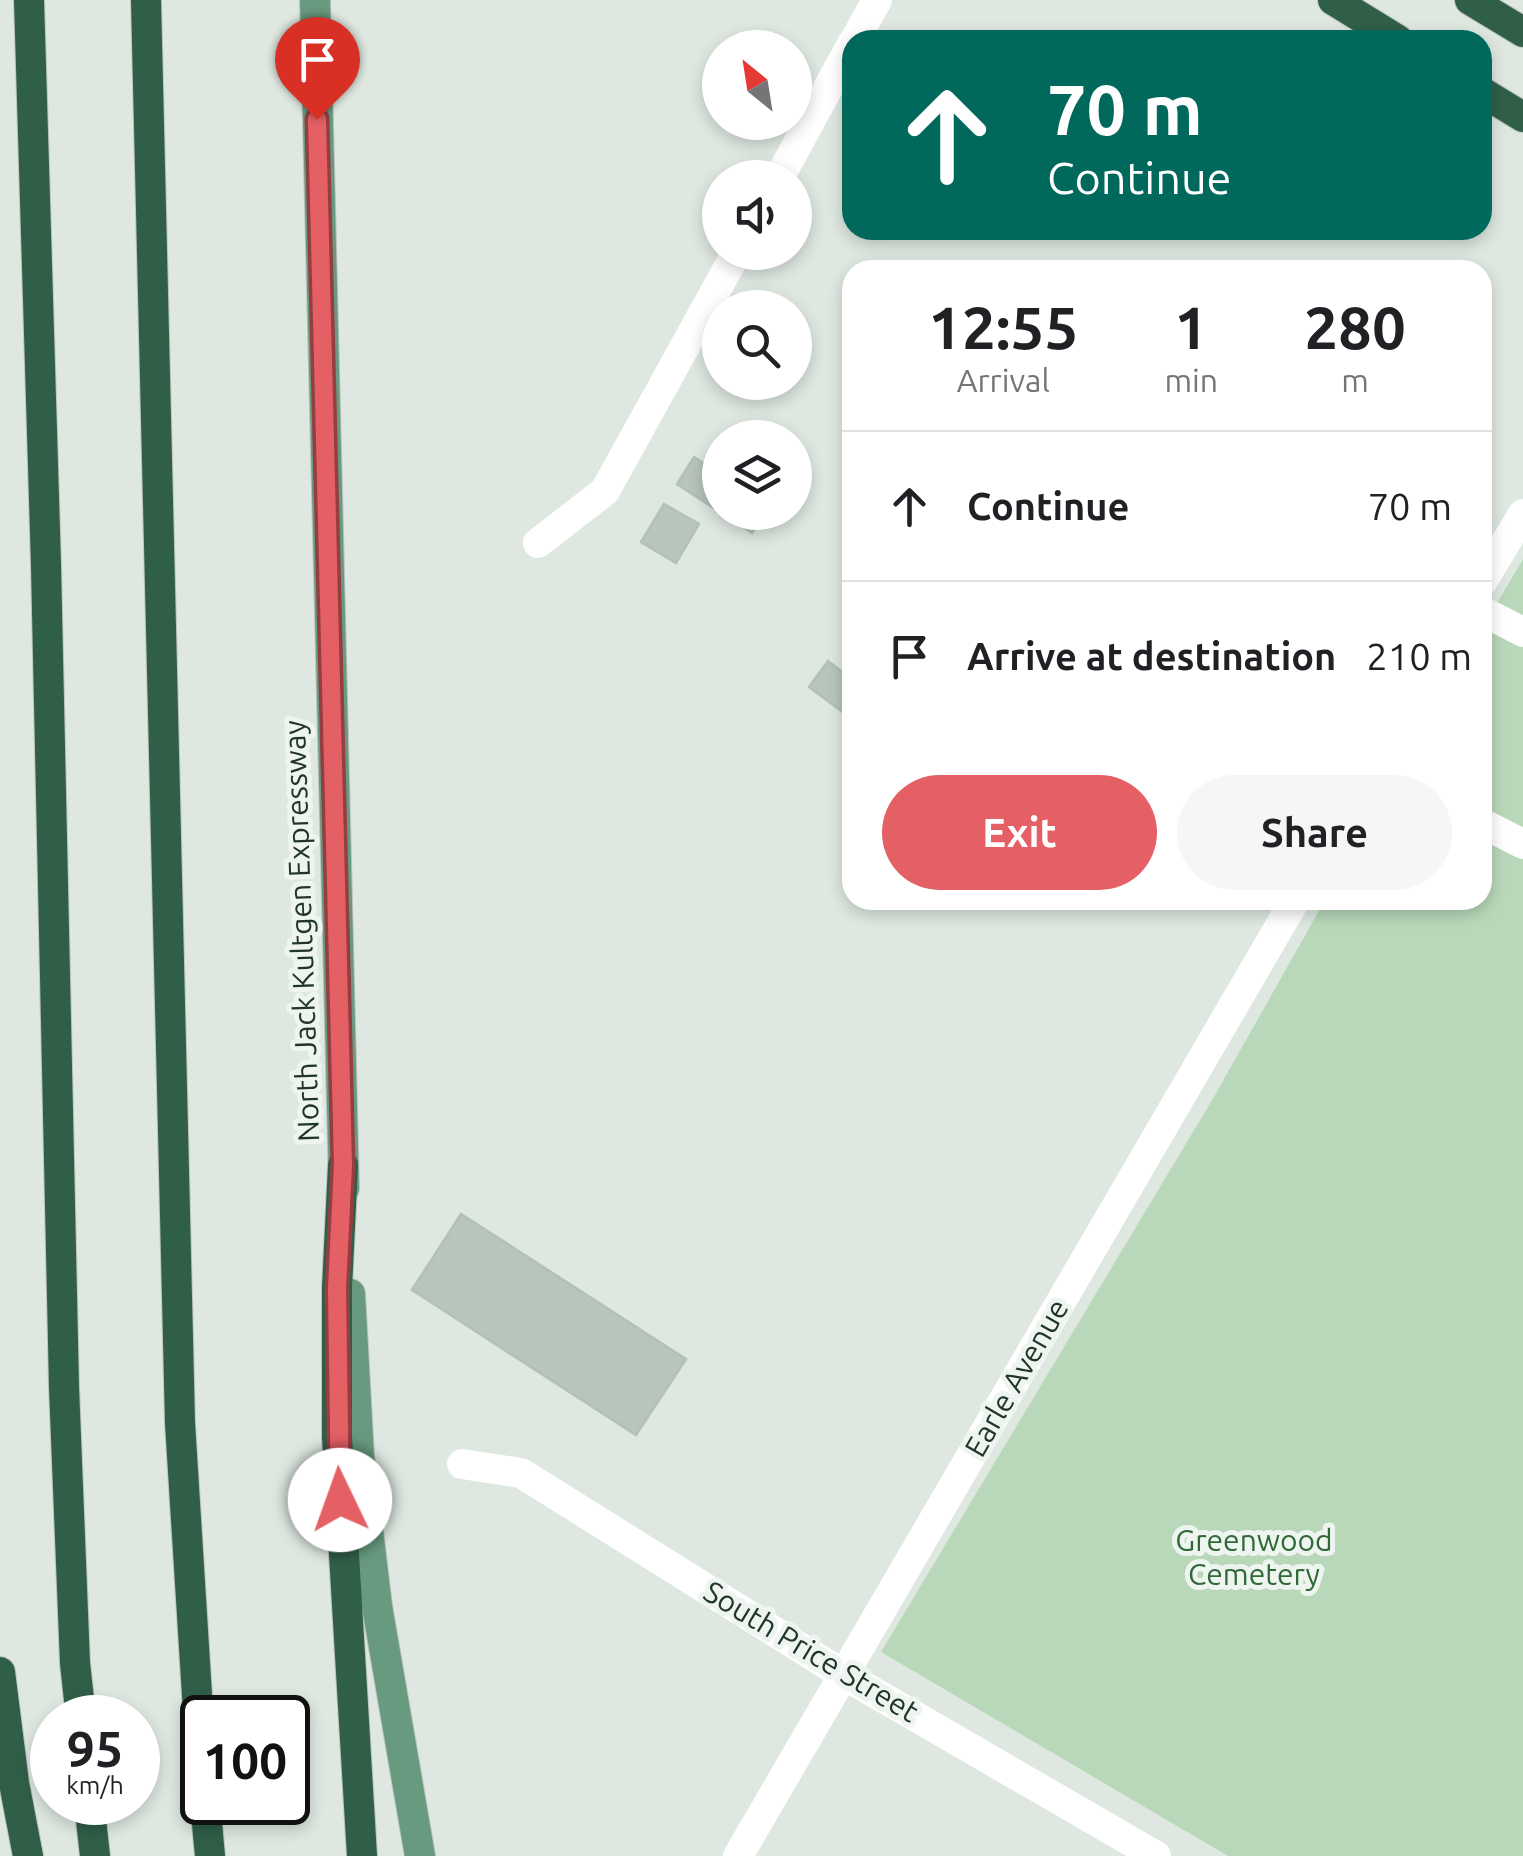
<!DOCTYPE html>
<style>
:root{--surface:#fff;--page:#f6f6f6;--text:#202124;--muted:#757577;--line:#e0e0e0;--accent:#e46065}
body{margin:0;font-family:Ubuntu,sans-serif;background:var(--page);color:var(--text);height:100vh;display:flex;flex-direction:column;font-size:38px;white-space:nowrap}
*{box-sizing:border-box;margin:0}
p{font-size:32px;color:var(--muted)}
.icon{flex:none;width:55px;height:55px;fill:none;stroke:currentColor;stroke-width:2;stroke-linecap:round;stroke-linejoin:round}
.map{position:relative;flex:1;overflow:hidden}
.side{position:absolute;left:842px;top:260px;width:650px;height:650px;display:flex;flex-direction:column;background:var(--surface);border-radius:30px;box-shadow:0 5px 15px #0003}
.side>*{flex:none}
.guide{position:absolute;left:842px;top:30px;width:650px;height:210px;border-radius:30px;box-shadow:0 5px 15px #0003;background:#00695c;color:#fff;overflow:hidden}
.needle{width:65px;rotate:330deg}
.controls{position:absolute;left:702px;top:30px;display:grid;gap:20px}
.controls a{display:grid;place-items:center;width:110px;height:110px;border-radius:50%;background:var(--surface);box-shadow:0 5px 15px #0003;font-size:50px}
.speed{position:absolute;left:30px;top:1695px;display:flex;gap:20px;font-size:50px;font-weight:700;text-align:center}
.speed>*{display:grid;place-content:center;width:130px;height:130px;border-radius:50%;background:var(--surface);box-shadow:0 5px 15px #0003;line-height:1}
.speed small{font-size:25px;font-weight:400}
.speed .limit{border:5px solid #111;border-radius:15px;background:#fff;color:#111}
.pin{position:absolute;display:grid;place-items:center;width:85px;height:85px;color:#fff;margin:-102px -42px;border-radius:50% 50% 50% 0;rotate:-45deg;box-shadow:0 0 10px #0007}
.pin .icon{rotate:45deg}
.me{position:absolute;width:110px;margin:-55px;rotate:357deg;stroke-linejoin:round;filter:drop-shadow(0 0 8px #0008)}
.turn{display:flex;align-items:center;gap:35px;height:210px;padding:0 40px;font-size:45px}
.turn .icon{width:130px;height:130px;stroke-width:2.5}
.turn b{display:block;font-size:70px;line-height:85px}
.eta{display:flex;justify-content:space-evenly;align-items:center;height:170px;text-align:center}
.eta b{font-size:60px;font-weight:600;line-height:70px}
.button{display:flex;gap:20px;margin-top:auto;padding:20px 40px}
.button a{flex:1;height:115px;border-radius:60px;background:var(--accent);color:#fff;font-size:40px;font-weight:600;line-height:115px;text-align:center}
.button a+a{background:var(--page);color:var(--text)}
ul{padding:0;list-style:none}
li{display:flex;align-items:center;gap:30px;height:150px;padding:0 40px;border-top:2px solid var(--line)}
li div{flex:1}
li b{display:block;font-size:38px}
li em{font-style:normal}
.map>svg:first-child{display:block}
</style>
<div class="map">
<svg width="1523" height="1856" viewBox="0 0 1523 1856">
<rect width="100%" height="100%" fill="#dee8e1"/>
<!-- green -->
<path fill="#b9d8b9" d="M1523 559V1856H1228L881 1652 1211 1102 1325 900H1482L1483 627Z"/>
<!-- building -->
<g fill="#b7c5bc" stroke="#b1c1b6" stroke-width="2.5">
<path d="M694 457 720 474V512L677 484Z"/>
<path d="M664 504 699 524 676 563 641 542Z"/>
<path d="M721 512H765L752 533Z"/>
<path d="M828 661 852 679V719L809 687Z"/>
<path d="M461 1214 686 1359 636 1435 412 1290Z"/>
</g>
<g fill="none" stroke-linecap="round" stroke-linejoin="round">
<!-- major casing -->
<g stroke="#bcc3bf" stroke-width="32">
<g id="major">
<path d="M315 0 344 1188"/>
<path d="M350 1294 359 1456 377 1606 420 1856"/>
</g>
</g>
<!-- highway casing -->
<g stroke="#bcc3bf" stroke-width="32">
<g id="highway">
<path d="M29 0 46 565 64 1387 75 1663 81 1718"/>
<path d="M146 0 180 1423 202 1775"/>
<path d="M1333 0 1398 40"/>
<path d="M1470 0 1523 32"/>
<path d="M1482 92 1523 117"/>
<path d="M343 1165 337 1288V1437L362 1856"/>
<path d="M0 1672 14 1783 28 1856"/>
<path d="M89 1802 95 1856"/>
<path d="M205 1802 210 1856"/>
</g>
</g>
<!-- minor -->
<g stroke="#fff" stroke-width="30">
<path d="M855 40 877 0"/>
<path d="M779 178 852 44"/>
<path d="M538 543 605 491 737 252"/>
<path d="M1482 582 1523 514"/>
<path d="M1482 611 1523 632"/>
<path d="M1482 823 1523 844"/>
<path d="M462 1464 521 1473 844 1675 1156 1856"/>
<path d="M738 1856 1295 900"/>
</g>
<!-- major -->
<use href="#major" stroke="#679a7e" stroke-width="30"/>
<!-- highway -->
<use href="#highway" stroke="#305f48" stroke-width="30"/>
</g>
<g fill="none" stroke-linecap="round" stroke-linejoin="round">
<!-- route casing -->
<g stroke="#943e42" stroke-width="25">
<path id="route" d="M317 119 343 1165 337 1288 340 1500"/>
</g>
<!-- route -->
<use href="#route" stroke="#e46065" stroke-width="18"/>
</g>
<g text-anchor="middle" stroke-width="10" stroke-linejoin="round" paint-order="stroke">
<!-- street labels -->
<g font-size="30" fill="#21362b" stroke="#eef5f0">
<text transform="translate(302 931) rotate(-92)" y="10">North Jack Kultgen Expressway</text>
<text transform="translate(1017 1378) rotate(-60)" y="10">Earle Avenue</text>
<text transform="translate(811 1652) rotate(31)" y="10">South Price Street</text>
</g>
<!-- park labels -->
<g font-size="30" fill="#306936" stroke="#eef5f0">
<text x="1254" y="1551">Greenwood<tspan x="1254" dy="34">Cemetery</tspan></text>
</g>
</g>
</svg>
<div class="controls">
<a><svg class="needle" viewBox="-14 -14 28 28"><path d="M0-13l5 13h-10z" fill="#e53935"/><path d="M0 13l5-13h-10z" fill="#757577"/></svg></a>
<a><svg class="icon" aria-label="sound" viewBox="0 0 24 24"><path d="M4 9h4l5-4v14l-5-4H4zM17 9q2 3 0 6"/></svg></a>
<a><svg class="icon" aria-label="search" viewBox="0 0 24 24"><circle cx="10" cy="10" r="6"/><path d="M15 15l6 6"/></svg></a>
<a><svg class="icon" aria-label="layers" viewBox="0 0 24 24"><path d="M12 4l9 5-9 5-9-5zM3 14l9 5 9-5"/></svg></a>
</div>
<div class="speed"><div>95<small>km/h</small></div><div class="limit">100</div></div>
<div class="pin" style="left:317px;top:119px;background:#d93025"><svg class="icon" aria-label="arrive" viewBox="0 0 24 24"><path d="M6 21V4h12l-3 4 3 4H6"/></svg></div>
<svg class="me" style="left:340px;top:1500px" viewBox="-20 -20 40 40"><circle r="19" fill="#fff"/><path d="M0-13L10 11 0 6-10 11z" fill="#e46065"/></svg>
<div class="guide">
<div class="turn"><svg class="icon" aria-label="ahead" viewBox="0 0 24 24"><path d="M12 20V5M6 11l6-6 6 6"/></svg><div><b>70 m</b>Continue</div></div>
</div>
<section class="side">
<div class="eta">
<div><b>12:55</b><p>Arrival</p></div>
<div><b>1</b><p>min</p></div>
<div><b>280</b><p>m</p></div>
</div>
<ul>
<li><svg class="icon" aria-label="ahead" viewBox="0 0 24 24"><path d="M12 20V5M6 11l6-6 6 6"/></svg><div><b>Continue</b></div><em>70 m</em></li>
<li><svg class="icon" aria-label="arrive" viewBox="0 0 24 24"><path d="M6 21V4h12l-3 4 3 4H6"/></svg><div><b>Arrive at destination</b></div><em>210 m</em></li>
</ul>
<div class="button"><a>Exit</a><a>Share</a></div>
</section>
</div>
